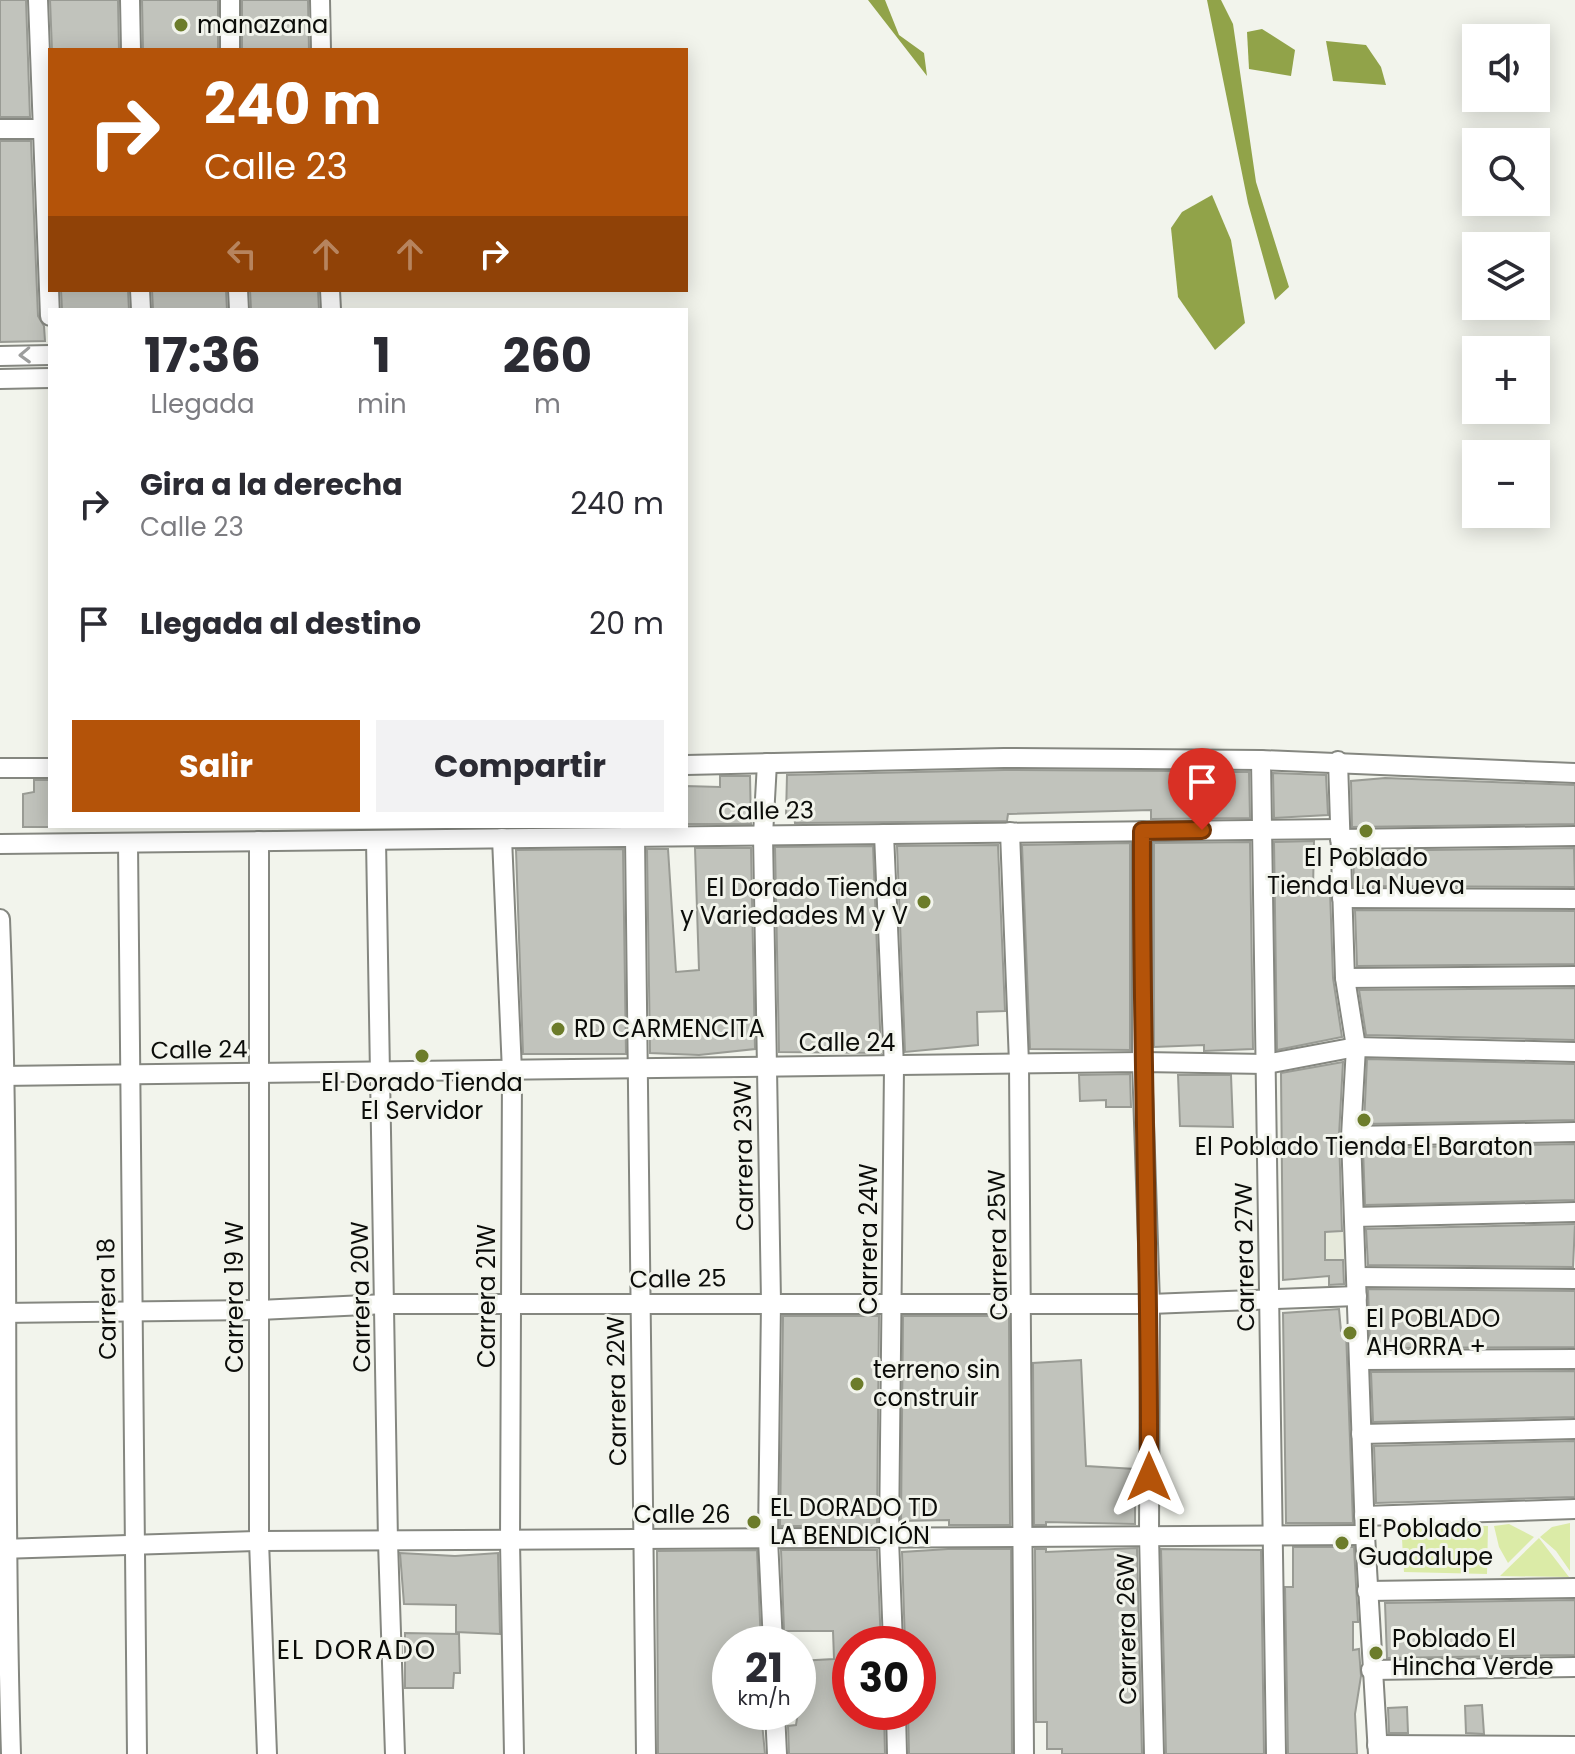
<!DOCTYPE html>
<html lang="es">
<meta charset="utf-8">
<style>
:root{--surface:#fff;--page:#f2f2f3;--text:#2b2b33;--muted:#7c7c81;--accent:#b45309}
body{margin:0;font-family:Poppins,sans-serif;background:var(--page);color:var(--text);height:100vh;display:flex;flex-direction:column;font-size:30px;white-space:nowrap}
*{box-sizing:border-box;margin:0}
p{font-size:26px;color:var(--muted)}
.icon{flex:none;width:44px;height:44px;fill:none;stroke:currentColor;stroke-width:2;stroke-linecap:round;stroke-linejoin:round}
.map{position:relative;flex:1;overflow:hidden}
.side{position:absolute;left:48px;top:308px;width:640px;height:520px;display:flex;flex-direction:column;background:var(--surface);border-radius:0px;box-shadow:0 4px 20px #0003}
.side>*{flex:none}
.banner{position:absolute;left:48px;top:48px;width:640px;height:244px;border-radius:0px;box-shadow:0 4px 20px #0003;background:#b45309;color:#fff;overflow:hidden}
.buttons{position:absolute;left:1462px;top:24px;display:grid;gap:16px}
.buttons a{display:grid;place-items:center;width:88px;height:88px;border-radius:0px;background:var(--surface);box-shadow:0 4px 20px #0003;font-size:40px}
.speed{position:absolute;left:712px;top:1626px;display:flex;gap:16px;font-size:40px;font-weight:700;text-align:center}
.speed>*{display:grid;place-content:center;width:104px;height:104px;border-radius:50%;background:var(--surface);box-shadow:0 4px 20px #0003;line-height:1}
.speed small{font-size:20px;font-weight:400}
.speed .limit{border:12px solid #d22;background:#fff;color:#111}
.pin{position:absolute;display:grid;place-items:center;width:68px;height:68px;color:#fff;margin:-82px -34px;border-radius:50% 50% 50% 0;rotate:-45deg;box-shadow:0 0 8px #0007}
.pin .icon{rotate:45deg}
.me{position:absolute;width:88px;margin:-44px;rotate:0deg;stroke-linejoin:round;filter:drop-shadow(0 0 6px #0008)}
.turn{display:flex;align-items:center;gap:28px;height:168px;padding:0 24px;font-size:36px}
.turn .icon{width:104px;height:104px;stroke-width:2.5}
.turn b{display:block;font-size:56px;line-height:68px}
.lanes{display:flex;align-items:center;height:76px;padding:0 24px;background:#0003;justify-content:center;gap:40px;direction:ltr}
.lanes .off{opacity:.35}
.eta{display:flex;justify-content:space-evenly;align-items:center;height:136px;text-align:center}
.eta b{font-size:48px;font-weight:700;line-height:56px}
.primary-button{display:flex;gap:16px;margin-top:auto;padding:16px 24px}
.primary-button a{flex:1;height:92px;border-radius:0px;background:var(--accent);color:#fff;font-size:32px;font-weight:700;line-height:92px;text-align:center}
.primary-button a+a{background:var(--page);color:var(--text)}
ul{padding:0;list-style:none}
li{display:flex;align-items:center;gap:24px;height:120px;padding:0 24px}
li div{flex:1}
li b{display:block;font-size:30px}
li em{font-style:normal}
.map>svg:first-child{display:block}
</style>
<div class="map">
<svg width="1575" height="1754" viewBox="0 0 1575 1754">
<rect width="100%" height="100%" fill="#f2f4ec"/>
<!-- built -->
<path fill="#e6e9db" d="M1344 1232 1346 1259H1326V1233Z"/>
<!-- green -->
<g fill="#dbeba7">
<path d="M1401 1523 1488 1526 1487 1574 1404 1572Z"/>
<path d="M1570 1523V1571L1556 1551 1540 1537 1552 1527Z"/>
<path d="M1509 1524 1534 1537 1508 1563 1499 1547 1494 1526Z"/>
<path d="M1539 1538 1569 1577 1500 1576Z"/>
</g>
<!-- water -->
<g fill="#91a349">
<path d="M868 0H885L899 35 924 53 927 76Z"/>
<path d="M1207 0H1221L1233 24 1256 182 1289 287 1275 300 1248 203Z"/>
<path d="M1262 29 1295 50 1291 76 1249 69 1247 32Z"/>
<path d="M1326 41 1366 45 1381 67 1386 85 1333 81Z"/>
<path d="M1212 195 1231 240 1245 323 1215 350 1178 297 1171 228 1182 212Z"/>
</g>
<!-- building -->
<g fill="#c1c3bc" stroke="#999b94" stroke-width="2">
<path d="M0 0H26L30 117H0Z"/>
<path d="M50 0H118L119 50H52Z"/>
<path d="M142 0H218V50H143Z"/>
<path d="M242 0H308L309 50H242Z"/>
<path d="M0 141H31L38 316 44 326 45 341 0 342Z"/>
<path d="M61 290H128L129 310H62Z"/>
<path d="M152 290H226L227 310H153Z"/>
<path d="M250 290H318L319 310H251Z"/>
<path d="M1004 770 1174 771V779L1202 780V772H1249L1250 818 1151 819V810L1008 814 1007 821 795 823 794 816H786L787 775Z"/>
<path d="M1273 773 1326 775 1328 815 1274 818Z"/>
<path d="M720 776H750L751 824H686V786L720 787Z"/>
<path d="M1385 778 1575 785V824L1352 827 1351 781Z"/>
<path d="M34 780H50V827H23V794L34 792Z"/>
<path d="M1314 841 1313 890H1330L1333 978 1342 1037 1277 1050 1274 842Z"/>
<path d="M1250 842 1253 1049 1204 1051V1045L1154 1047V843Z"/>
<path d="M1130 843V1050L1030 1049 1022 845Z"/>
<path d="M998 845 1005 1011 977 1012 978 1045 905 1052 897 846Z"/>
<path d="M873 846 881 1053 779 1052 775 847Z"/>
<path d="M695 848H751L755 1049 699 1055 650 1053 647 849H668L676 972 699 970Z"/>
<path d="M1574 848 1575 887 1354 886 1353 851Z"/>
<path d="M623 849 626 1054H523L516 850Z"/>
<path d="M1355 910 1575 911V964L1357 966Z"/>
<path d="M1575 988V1040L1366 1035 1359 990Z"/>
<path d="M1367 1059 1575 1064V1120L1364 1124Z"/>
<path d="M1343 1062 1339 1136 1342 1231 1325 1232V1260H1343L1344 1284 1329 1285V1276L1283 1280 1281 1073Z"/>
<path d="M1130 1074 1131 1107H1106V1100L1080 1101 1079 1075Z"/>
<path d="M1178 1075H1231L1233 1127 1180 1126Z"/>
<path d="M1575 1144V1200L1365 1205 1363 1148Z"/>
<path d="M1575 1224 1573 1267 1368 1265 1366 1229Z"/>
<path d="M1368 1289 1575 1291V1347L1370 1348Z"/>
<path d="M1339 1309 1341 1331 1346 1330 1353 1523H1286L1283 1313Z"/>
<path d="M783 1316H879L877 1526H780Z"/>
<path d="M903 1316H1009L1010 1525H949V1520L901 1521Z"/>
<path d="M1081 1360 1086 1466 1135 1469V1524L1046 1522V1525H1034L1033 1363Z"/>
<path d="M1575 1371V1417L1373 1422 1371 1372Z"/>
<path d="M1575 1441V1497L1376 1503 1374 1446Z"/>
<path d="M1293 1547H1354L1358 1622H1353V1650L1359 1649 1361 1676 1355 1714 1357 1754H1288L1285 1587H1293Z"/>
<path d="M1137 1548 1142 1754H1062V1749H1047V1722H1036L1035 1549H1046V1552Z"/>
<path d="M948 1549H1011L1012 1754H909L908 1712H918V1644H905L902 1552Z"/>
<path d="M1161 1549 1261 1550 1264 1754H1166Z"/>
<path d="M757 1550 761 1644H730V1712H761L765 1754H658L657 1551Z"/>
<path d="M781 1550H877L881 1644H850V1712H884L885 1754H789L788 1726 796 1725 798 1712V1661L834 1659 833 1631H784Z"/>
<path d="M400 1553 455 1556 498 1553 500 1634 456 1632V1605L404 1604Z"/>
<path d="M1575 1600V1655L1387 1658 1385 1603Z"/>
<path d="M405 1633 459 1634 460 1673H454L453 1688H405Z"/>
<path d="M1482 1705 1484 1734 1466 1733 1465 1706Z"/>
<path d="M1407 1707 1408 1733H1389L1388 1708Z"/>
</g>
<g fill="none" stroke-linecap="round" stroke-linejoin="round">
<!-- street casing -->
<g stroke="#858780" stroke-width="22">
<g id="street">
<path d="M38 0 50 316"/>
<path d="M130 0 131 50"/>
<path d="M320 0 321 50"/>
<path d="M230 50V0"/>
<path d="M0 129H50"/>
<path d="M140 290 141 310"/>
<path d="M238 290 239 310"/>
<path d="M330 290 331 310"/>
<path d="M0 356 50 355"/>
<path d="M0 379 50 378"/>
<path d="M1261 760 1276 1754"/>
<path d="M1338 761 1345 978 1356 1047 1351 1136 1365 1535 1378 1754"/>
<path d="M767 763 763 835 771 1302 768 1539 773 1644"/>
<path d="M686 765 1004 758 1261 760 1575 773"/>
<path d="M0 768H50"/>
<path d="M1142 831V1062L1150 1304 1149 1535 1154 1754"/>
<path d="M1010 832 1019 1063 1024 1754"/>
<path d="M884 834 894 1067 889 1538 893 1644"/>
<path d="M635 837 646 1754"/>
<path d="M502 838 512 1072 510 1542 514 1754"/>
<path d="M1340 839 1575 836"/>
<path d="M376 840 388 1542 395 1754"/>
<path d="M259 841V1541L267 1754"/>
<path d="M128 843 137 1754"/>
<path d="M0 844 1340 829"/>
<path d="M1342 898 1575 899"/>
<path d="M0 919C11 1197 2 1476 11 1754"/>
<path d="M1345 978 1575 976"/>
<path d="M0 1076 1142 1062 1266 1064 1356 1047 1575 1052"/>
<path d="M1351 1136 1575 1132"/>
<path d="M1354 1217 1575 1212"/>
<path d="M1356 1277 1575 1279"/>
<path d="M0 1313 259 1310 386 1304H1150L1357 1296"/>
<path d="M1359 1360 1575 1359"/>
<path d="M1361 1434 1575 1429"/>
<path d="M1364 1516 1575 1509"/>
<path d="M0 1549 259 1541 1365 1535"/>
<path d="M1367 1591 1575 1588"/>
<path d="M1371 1670 1575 1667"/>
<path d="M775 1712 777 1754"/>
<path d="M896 1712 897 1754"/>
<path d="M1377 1745 1575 1746"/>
</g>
</g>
<!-- street -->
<use href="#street" stroke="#fff" stroke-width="18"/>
</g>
<!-- one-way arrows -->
<defs><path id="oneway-chevron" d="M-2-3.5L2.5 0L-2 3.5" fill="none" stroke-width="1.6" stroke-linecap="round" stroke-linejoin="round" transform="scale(2)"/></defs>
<use stroke="#9d9e9d" href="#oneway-chevron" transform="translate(25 355) rotate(178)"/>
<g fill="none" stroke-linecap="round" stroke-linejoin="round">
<!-- route casing -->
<g stroke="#753606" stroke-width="20">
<path id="route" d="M1149 1477C1150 1261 1141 1046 1142 831L1202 830"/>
</g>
<!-- route -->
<use href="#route" stroke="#b45309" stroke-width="14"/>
</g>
<!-- markers -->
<g fill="#6c7c2a" stroke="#f2f4ec" stroke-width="3">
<circle cx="181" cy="25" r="8"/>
<circle cx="1366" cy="831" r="8"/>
<circle cx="924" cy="902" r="8"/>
<circle cx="558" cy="1029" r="8"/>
<circle cx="422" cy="1056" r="8"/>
<circle cx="1364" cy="1120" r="8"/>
<circle cx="1350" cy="1333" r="8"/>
<circle cx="857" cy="1384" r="8"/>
<circle cx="754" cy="1522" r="8"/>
<circle cx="1342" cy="1543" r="8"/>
<circle cx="1376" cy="1653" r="8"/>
</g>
<g text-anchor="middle" stroke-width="6" stroke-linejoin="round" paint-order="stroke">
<!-- poi labels -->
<g font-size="24" fill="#0b0c09" stroke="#f2f4ec" text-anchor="start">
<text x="197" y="33">manazana</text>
<text x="1366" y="866" text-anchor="middle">El Poblado<tspan x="1366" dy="28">Tienda La Nueva</tspan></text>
<text x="908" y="896" text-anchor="end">El Dorado Tienda<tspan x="908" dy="28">y Variedades M y V</tspan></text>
<text x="574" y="1037">RD CARMENCITA</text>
<text x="422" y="1091" text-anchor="middle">El Dorado Tienda<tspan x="422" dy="28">El Servidor</tspan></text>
<text x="1364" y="1155" text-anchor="middle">El Poblado Tienda El Baraton</text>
<text x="1366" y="1327">El POBLADO<tspan x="1366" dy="28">AHORRA +</tspan></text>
<text x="873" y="1378">terreno sin<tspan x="873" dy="28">construir</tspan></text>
<text x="770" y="1516">EL DORADO TD<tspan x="770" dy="28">LA BENDICIÓN</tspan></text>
<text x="1358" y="1537">El Poblado<tspan x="1358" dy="28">Guadalupe</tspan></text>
<text x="1392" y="1647">Poblado El<tspan x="1392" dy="28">Hincha Verde</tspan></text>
</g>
<!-- street labels -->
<g font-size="24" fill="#0b0c09" stroke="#f2f4ec">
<text transform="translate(766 811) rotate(-1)" y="8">Calle 23</text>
<text x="847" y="1051">Calle 24</text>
<text transform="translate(199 1050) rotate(-1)" y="8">Calle 24</text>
<text transform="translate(744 1156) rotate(-91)" y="8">Carrera 23W</text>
<text transform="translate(869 1239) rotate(-90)" y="8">Carrera 24W</text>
<text transform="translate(998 1245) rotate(-91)" y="8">Carrera 25W</text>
<text transform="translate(1245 1257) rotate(-91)" y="8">Carrera 27W</text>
<text transform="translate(678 1279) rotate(-1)" y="8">Calle 25</text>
<text transform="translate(487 1296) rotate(-90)" y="8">Carrera 21W</text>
<text transform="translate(235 1297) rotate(-90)" y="8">Carrera 19 W</text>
<text transform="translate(361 1297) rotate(-91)" y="8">Carrera 20W</text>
<text transform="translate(107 1299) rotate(-91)" y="8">Carrera 18</text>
<text transform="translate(617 1391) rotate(-91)" y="8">Carrera 22W</text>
<text x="682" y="1523">Calle 26</text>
<text transform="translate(1127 1629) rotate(-91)" y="8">Carrera 26W</text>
</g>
<!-- neighbourhood labels -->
<g font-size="26" letter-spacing="2" fill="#0b0c09" stroke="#f2f4ec">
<text x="357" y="1659">EL DORADO</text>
</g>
</g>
</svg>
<div class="buttons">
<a><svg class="icon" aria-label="sound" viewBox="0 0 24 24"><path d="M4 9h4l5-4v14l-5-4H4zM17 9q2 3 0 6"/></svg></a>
<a><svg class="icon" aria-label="search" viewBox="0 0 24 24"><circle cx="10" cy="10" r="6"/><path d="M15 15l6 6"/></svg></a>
<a><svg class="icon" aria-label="layers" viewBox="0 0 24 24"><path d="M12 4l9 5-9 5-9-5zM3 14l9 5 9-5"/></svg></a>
<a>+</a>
<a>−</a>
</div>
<div class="speed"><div>21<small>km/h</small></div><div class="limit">30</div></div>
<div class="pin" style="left:1202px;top:830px;background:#d93025"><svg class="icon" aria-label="arrive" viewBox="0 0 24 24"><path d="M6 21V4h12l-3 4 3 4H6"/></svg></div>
<svg class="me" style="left:1149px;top:1477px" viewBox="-20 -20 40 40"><path d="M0-17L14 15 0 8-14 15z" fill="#b45309" stroke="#fff" stroke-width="4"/></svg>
<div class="banner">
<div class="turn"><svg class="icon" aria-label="right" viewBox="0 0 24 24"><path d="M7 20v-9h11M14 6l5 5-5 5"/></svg><div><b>240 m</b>Calle 23</div></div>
<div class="lanes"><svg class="icon off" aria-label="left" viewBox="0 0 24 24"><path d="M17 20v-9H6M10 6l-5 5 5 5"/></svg><svg class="icon off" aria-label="ahead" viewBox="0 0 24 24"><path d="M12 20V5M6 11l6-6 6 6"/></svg><svg class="icon off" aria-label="ahead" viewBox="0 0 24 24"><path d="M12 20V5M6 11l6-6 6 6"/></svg><svg class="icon" aria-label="right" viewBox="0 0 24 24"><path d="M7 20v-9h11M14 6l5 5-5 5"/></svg></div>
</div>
<section class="side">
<div class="eta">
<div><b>17:36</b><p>Llegada</p></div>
<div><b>1</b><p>min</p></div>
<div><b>260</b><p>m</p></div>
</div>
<ul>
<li><svg class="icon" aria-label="right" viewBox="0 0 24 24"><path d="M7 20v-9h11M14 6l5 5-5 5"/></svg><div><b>Gira a la derecha</b><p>Calle 23</p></div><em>240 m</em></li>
<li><svg class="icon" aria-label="arrive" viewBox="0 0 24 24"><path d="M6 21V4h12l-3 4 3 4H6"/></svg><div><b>Llegada al destino</b></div><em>20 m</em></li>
</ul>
<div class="primary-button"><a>Salir</a><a>Compartir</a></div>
</section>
</div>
